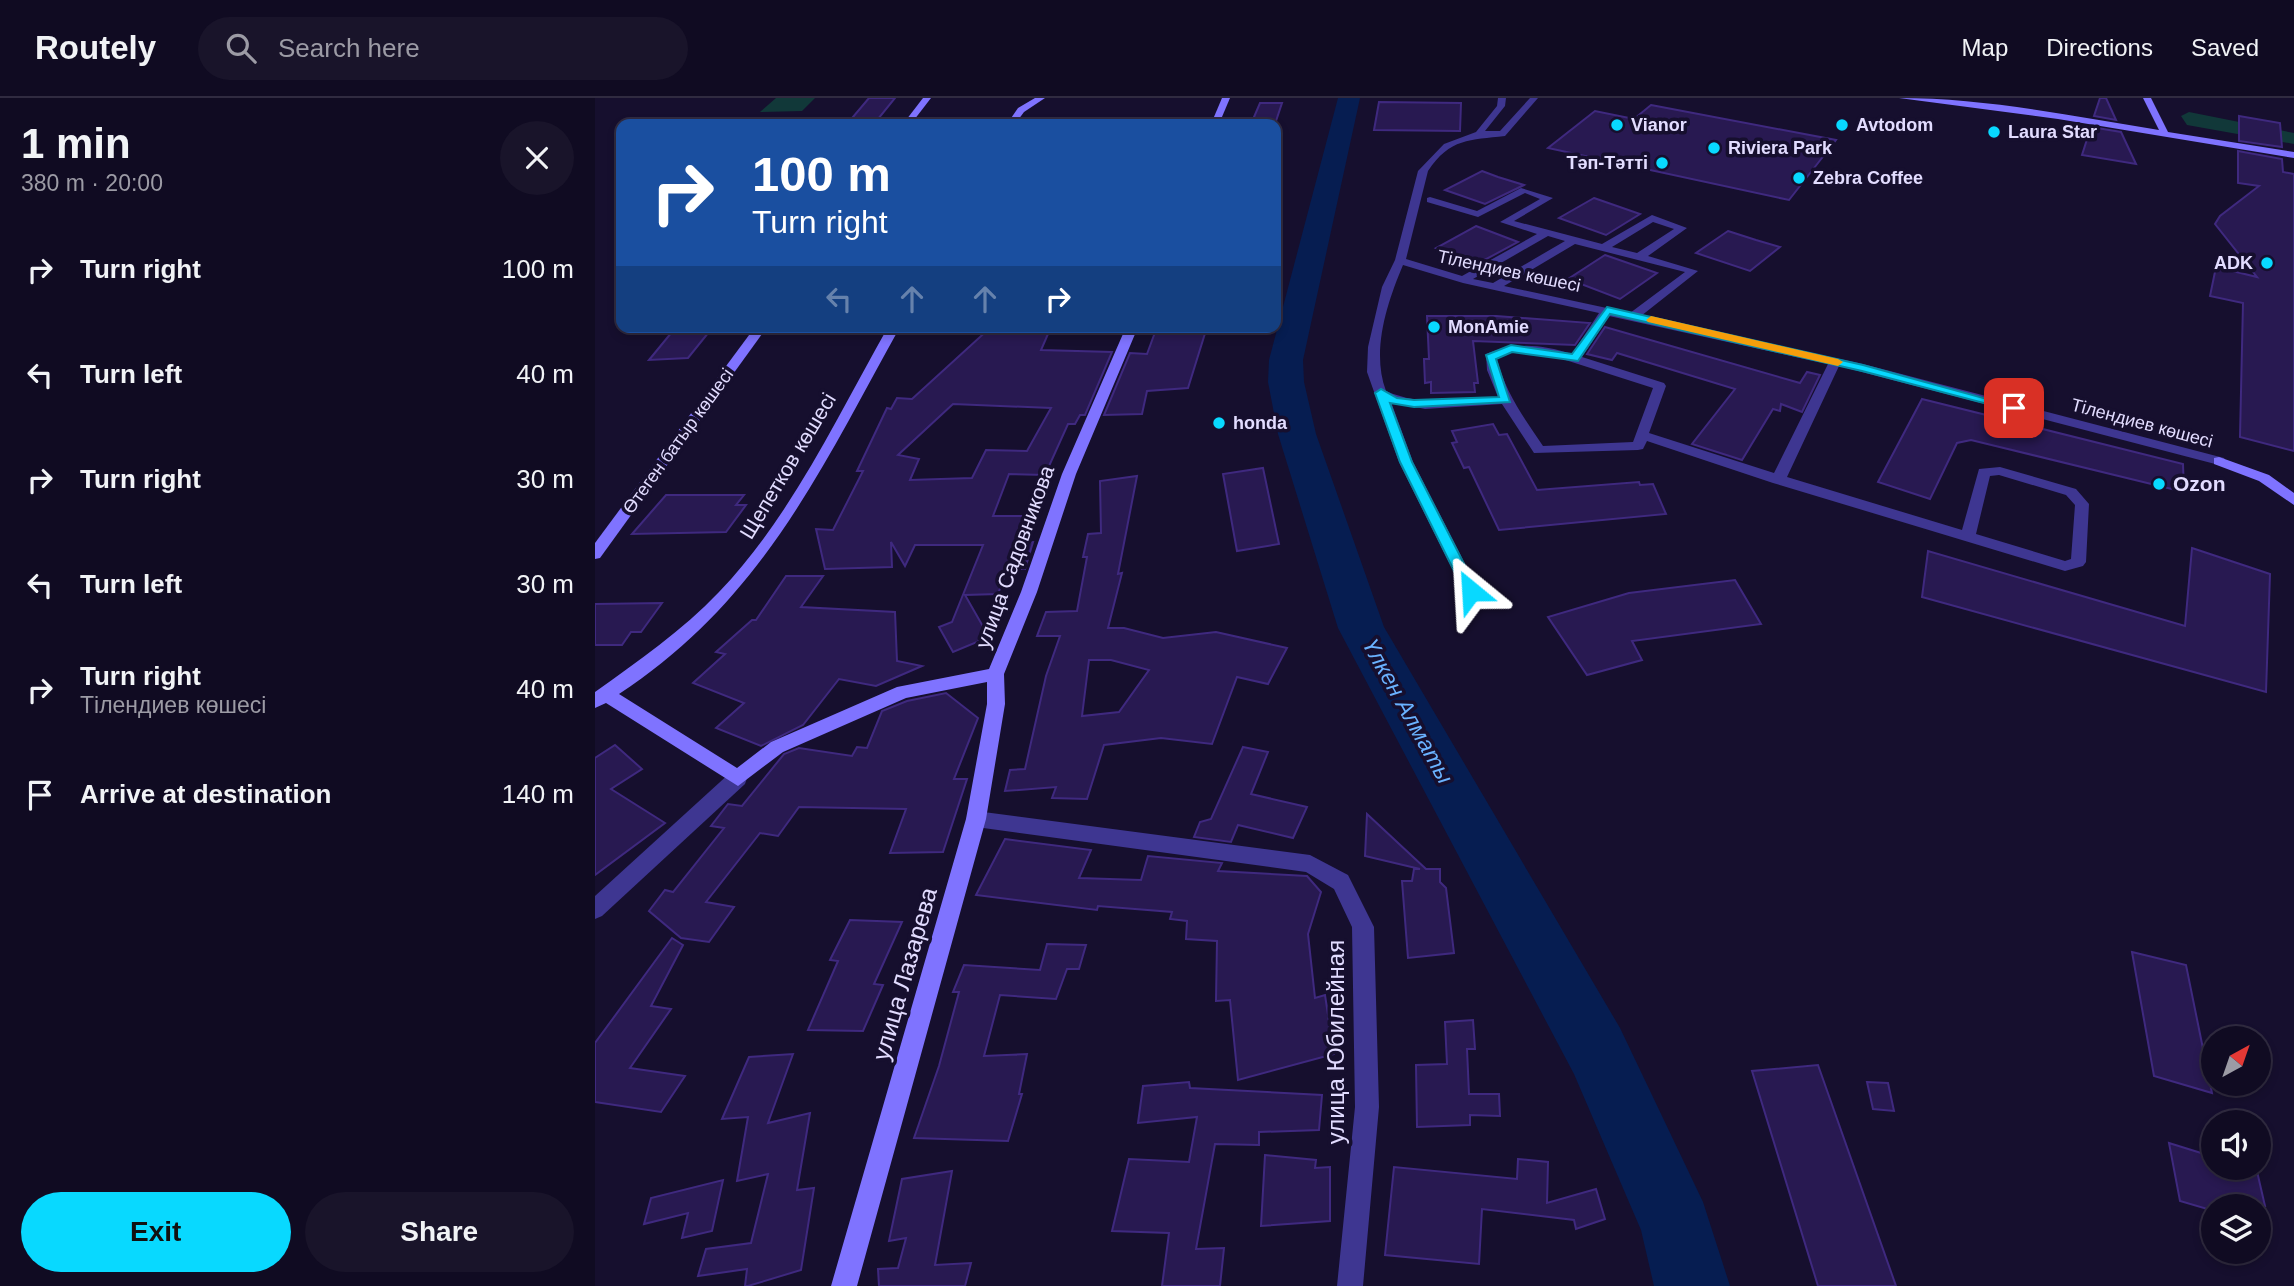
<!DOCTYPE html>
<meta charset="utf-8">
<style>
:root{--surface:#100b22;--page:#19142a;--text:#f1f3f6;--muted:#9c9ba5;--line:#302b40;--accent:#08d9ff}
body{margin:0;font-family:Arial,sans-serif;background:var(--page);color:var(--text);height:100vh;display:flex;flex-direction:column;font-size:26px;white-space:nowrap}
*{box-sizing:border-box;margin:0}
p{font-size:23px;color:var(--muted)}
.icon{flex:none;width:38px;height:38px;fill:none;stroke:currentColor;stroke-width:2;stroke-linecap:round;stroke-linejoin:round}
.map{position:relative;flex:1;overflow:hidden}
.details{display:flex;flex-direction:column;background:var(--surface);width:595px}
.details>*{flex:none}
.banner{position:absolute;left:21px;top:21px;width:665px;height:214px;border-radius:14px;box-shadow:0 4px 10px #0003,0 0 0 2px var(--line);background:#1a4fa0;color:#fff;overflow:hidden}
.needle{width:46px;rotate:40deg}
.tools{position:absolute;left:1606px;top:928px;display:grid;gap:14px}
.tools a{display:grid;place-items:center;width:70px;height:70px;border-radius:50%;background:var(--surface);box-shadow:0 4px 10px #0003,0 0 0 2px var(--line);font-size:35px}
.pin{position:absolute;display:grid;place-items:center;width:60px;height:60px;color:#fff;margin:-30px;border-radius:14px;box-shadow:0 4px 10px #0006}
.me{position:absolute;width:77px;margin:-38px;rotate:333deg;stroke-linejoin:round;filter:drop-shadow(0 0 5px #0008)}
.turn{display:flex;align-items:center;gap:24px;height:147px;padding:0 21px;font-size:32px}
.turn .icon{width:91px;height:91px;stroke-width:2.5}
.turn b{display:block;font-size:49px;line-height:60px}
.lanes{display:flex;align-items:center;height:66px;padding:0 21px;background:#0003;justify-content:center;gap:35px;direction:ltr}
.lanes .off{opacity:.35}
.round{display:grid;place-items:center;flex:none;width:74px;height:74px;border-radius:37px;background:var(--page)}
.summary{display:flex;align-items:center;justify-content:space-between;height:119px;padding:0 21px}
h1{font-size:42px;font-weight:800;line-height:52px}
.button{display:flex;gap:14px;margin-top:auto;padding:14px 21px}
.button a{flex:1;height:80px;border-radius:42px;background:var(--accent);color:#111;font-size:28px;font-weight:800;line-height:80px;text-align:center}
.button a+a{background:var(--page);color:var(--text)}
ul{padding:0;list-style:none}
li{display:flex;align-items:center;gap:21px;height:105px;padding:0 21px}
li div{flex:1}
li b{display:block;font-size:26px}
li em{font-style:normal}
header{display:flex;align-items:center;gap:42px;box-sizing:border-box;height:98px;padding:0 35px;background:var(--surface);border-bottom:2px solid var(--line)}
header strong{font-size:33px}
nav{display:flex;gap:38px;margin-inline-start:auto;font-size:24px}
.search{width:490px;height:63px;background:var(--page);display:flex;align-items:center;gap:18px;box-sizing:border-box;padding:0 24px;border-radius:38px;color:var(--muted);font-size:26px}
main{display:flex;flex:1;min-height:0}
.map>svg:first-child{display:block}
</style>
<header>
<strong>Routely</strong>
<div class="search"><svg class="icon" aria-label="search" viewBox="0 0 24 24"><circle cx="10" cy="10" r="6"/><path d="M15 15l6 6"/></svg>Search here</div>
<nav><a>Map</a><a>Directions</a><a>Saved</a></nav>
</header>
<main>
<section class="details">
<div class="summary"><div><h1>1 min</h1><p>380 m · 20:00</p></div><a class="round"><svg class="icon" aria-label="close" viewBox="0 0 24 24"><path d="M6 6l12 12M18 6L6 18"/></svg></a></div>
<ul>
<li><svg class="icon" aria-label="right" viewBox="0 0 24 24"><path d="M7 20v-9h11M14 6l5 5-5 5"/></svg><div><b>Turn right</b></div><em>100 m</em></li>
<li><svg class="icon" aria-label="left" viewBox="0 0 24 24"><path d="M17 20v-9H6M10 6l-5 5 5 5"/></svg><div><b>Turn left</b></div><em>40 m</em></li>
<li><svg class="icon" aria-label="right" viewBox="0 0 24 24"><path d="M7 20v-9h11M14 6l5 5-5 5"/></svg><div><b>Turn right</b></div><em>30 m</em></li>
<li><svg class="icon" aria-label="left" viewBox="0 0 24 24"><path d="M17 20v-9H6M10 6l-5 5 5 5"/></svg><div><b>Turn left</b></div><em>30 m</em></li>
<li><svg class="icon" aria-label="right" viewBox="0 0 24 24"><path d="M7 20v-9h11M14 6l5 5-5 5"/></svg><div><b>Turn right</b><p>Тілендиев көшесі</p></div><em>40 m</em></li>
<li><svg class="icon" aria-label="arrive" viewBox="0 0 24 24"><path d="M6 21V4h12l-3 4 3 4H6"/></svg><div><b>Arrive at destination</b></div><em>140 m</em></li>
</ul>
<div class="button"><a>Exit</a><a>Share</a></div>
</section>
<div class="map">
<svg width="1699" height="1188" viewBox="0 0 1699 1188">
<rect width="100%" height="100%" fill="#160f2e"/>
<!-- green -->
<g fill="#113839">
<path d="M181 0H220L207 13 165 14Z"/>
<path d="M1594 14 1699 35V46L1592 27 1586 18Z"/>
</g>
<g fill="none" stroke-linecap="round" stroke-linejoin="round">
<!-- river -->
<path fill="#061d51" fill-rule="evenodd" d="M743 0H765L708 262 709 284 721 336 789 529 1025 930 1108 1104 1135 1188H1059L1046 1132 979 976 743 530 683 336 673 284 674 262Z"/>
</g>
<!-- building -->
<g fill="#281951" stroke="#3f297f" stroke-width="2" fill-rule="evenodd">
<path d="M274 0H300L279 26H252Z"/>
<path d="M1505 0H1511L1521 22 1499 18Z"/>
<path d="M784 4 866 5 865 33 779 32Z"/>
<path d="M665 5H687L680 26H656Z"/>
<path d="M1056 7 1241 42 1194 102 953 50 1000 13 1039 21Z"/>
<path d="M1644 18 1685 25 1687 49 1644 43Z"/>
<path d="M1496 29 1526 34 1541 66 1487 57Z"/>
<path d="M1643 53 1687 61 1688 74 1699 76V353L1645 339 1648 205 1615 198 1621 169 1662 179 1620 126 1625 118 1664 88 1643 85Z"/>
<path d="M887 73 903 79 929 87 890 106 850 92Z"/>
<path d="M999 100 1045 116 1011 137 964 120Z"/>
<path d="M881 128 923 144 882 166 841 150Z"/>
<path d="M1133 133 1161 142 1185 149 1155 173 1101 155Z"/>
<path d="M1010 157 1062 175 1025 201 973 181Z"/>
<path d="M832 218H901L995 225 980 247 878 243 883 285H879L880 294 836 295V284L830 285 829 261H834Z"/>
<path d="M81 229H118L93 260 54 262Z"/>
<path d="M396 229H449L445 236H453L446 252 517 254 490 317H485L480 326H473L450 377 414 376 398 418H436L425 445 438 444 430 471H412L403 496 370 497 394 539 358 554 344 529 357 524 388 447H320L310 468 296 444 297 469 230 471 221 431 238 432 268 373H262L292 310 296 311 302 300 317 301ZM358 306 456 310 432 353 391 352 377 380 315 382 324 361 303 357Z"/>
<path d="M562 229H612L593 290 552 293 547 316 509 317 535 255 552 256Z"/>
<path d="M1010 229 1205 285 1212 274 1225 277 1207 314 1186 306 1185 313 1178 311 1147 362 1097 346 1140 291 1022 255 1017 262 992 256Z"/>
<path d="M1327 301 1588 366 1589 394 1376 342 1362 345 1335 401 1283 384Z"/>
<path d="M898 326 904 337 912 336 942 392 1044 384 1045 387 1058 386 1071 416 904 432 874 369 869 370 857 345 862 344 857 333Z"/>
<path d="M668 370 684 446 642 453 628 376Z"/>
<path d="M542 378 523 476 527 475 513 530H529L568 540 621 534 692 550 673 586 642 579 617 646 566 640 509 647 492 701 457 700 461 689 410 693 415 672 430 671 451 578 465 538H442L451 514 482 513 492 459H488L493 436 506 435 505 383ZM494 562H516L554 572 524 614 487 618Z"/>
<path d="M71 397H149L141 407H151L131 434 37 436Z"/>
<path d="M1597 450 1675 476 1671 594 1327 499 1333 453 1590 528Z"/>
<path d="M191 478H228L206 509 300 514 302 563 327 568 281 588 244 581 208 627 166 648 121 630 149 605 98 585 130 556 121 554 157 522H161Z"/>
<path d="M1140 482 1166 526 1037 543 1047 562 992 577 953 519 1034 495Z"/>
<path d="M67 505 46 534H36L27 547H0V506Z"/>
<path d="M351 595 383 620 359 681H372L348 754 295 755 311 711 204 709 183 738 165 735 111 804 139 809 114 844 86 840 54 813 70 792 78 794 129 730 116 728 133 706 147 708 189 656 204 650 257 658 262 649 272 650 287 613 312 603Z"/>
<path d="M20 647 47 671 16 691 70 725 0 777V660Z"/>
<path d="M648 649 673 654 656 696 712 709 698 740 643 727 636 744 599 739 605 724 616 721Z"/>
<path d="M772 716 831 771H845V784L851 790 859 855 813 860 807 783H817L819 771H825L770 758Z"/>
<path d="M410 741 496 752 484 780 546 782 553 758 627 765 623 773 712 778 726 794 713 836 720 900 730 897 739 956 643 982 635 902 621 903 622 843 591 841 592 823 575 821 577 814 503 808 502 812 381 797Z"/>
<path d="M255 822 307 824 279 886 288 887 268 933 213 932 243 863 235 862Z"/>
<path d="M77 840 88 847 56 908 76 911 35 970 90 978 66 1014 0 1004V945Z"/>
<path d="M452 846 491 847 484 871H472L461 901 405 897 389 958 432 956 424 996H427L413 1043 319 1040 344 968 364 894H358L369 867 445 872Z"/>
<path d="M1537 854 1591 867 1617 995 1559 978Z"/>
<path d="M878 922 880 951H872L874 996H904L905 1018 875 1017V1027L822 1029 821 967 852 966 850 924Z"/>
<path d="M198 956 173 1025 215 1015 202 1092 219 1090 206 1172 153 1188H150L152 1171 103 1178 111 1151 156 1145 173 1076 142 1083 153 1019 127 1021 154 959Z"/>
<path d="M1223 967 1301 1188H1223L1157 973Z"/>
<path d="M594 984 595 990 727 997 724 1032 664 1034V1047L620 1046 601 1151 629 1150 625 1188H567L574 1135 517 1133 534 1061 594 1064 602 1019 543 1025 548 988Z"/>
<path d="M1272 984 1293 985 1299 1013 1278 1011Z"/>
<path d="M1574 1045 1619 1059V1069H1661L1670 1108H1619V1113L1585 1103Z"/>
<path d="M670 1057 721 1062 720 1070 735 1069V1123L666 1128Z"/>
<path d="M923 1061 953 1064 952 1105 1001 1091 1010 1121 981 1131 979 1122 887 1111 884 1166 790 1157 799 1069 922 1081Z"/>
<path d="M357 1073 340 1167 376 1165 370 1188H284L283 1171 303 1170 311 1140 294 1143 307 1081Z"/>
<path d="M128 1082 117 1133 87 1140 93 1115 49 1126 56 1100Z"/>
</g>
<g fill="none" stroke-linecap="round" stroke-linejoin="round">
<!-- street -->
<g fill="#3e3691" fill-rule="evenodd">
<path d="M903 0H911L910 8 890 33H905L935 0H943L910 38C875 42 855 40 833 73L811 161 867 178 942 136 905 124 945 101 930 95 883 119 832 104V100L835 99 882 113 926 90 958 100 919 123 1007 146 1057 117 1092 130 1053 158 1103 173 1046 218 1268 266 1629 360 1631 363 1624 367 1244 268 1192 379 1367 432 1384 371 1405 369 1481 391 1494 406 1491 464 1488 468 1470 473 1178 385 1052 343 1048 351 1043 352 939 355 907 306 830 311 796 304 818 364 884 493 882 497H870L804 364 772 274 773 249 787 189 800 162 823 73 849 46 881 34 902 8ZM1058 124 1079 131 1042 155 1017 149ZM953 138 970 143 898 185 878 181ZM980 146 1090 174 1035 215 909 188ZM808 167 868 185 1004 215 977 256C945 246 921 244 891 256L892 272 903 299C865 302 827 309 791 293 776 253 792 205 808 167ZM1014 218 1233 266 1179 375 1054 335 1071 288 1069 285 987 259ZM917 254 958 258 1058 290 1038 344 948 348C929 320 910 294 902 261ZM1404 377 1471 397 1480 407 1476 461 1470 463 1381 436 1395 378Z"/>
<path d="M143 672 150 674 152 680 150 686 7 818 0 821V798L136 674Z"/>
<path d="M381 713 715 757 753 777 779 829 784 1009 768 1188H742L760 1009 757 829 739 791 711 774 381 729 374 727 371 721 374 715Z"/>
</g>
<!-- secondary -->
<g fill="#7f73ff" fill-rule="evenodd">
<path d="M328 0H336L316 26H308Z"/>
<path d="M440 0H450L429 14 420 26H412L423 10Z"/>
<path d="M627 0H635L624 26H616Z"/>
<path d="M1304 0C1390 0 1479 18 1564 32L1548 0H1556L1573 34 1699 54V60L1463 21Z"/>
<path d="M160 229H172L5 460 0 461V445Z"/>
<path d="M293 229H305C225 373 167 502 24 596L142 670 176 644 302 589 394 571 426 494 467 376 531 229H543L481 376 442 494 409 576 410 606 391 721 262 1188H236L371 721 392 606V584L311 600 188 654 143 688 11 605 0 610V594C43 563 87 533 124 494 196 419 242 319 293 229Z"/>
<path d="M1624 359 1674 377 1699 395V407L1664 383 1619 366V360Z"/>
</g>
</g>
<!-- route -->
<path fill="#08d9ff" stroke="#058da6" stroke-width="2" d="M1012 209 1268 267 1425 310 1419 313 1267 273 1015 216 983 263 917 254 901 261 915 304 819 309 795 305 817 364 883 493 881 497H871L805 364 780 295 786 291 802 300 819 302 904 299 891 257 916 247 977 256Z"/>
<!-- slow -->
<path fill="#f59e0b" d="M1056 218 1243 261 1248 264 1243 268 1053 224 1051 222Z"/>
<!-- markers -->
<g fill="#08d9ff" stroke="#160f2e" stroke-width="2.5">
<circle cx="1022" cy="27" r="7"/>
<circle cx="1247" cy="27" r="7"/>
<circle cx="1399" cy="34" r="7"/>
<circle cx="1119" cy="50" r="7"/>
<circle cx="1067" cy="65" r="7"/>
<circle cx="1204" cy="80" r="7"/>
<circle cx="1672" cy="165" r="7"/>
<circle cx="839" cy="229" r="7"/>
<circle cx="624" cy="325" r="7"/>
<circle cx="1564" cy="386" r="7"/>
</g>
<g text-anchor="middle" stroke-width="7" stroke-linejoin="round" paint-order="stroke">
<!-- far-poi labels -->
<g font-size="18" font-weight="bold" fill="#e2dcff" stroke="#160f2e" text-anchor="start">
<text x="1036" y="33">Vianor</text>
<text x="1261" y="33">Avtodom</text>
<text x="1413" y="40">Laura Star</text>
<text x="1133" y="56">Riviera Park</text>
<text x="1053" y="71" text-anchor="end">Тәп-Тәтті</text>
<text x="1218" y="86">Zebra Coffee</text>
<text x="1658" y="171" text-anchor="end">ADK</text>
<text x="853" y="235">MonAmie</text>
<text x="638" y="331">honda</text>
</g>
<!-- far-street labels -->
<g font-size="18" fill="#e2dcff" stroke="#160f2e">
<text transform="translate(914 173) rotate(12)" y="6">Тілендиев көшесі</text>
<text transform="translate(1547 325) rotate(15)" y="6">Тілендиев көшесі</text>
<text transform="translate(83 343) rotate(-54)" y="6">Өтеген батыр көшесі</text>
</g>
<!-- street labels -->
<g font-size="21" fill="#e2dcff" stroke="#160f2e">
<text transform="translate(193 368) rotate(-59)" y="7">Щепетков көшесі</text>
<text transform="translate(420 459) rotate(-70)" y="7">улица Садовникова</text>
</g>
<!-- poi labels -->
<g font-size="21" font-weight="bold" fill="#e2dcff" stroke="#160f2e" text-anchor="start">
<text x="1578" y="393">Ozon</text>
</g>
<!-- water labels -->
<g font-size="23" font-style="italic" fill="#6ab2ff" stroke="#160f2e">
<text transform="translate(813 613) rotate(61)" y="8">Үлкен Алматы</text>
</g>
<!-- near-street labels -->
<g font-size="24" fill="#e2dcff" stroke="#160f2e">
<text transform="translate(310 876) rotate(-74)" y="8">улица Лазарева</text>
<text transform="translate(741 944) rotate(-90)" y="8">улица Юбилейная</text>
</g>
</g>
</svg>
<div class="tools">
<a><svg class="needle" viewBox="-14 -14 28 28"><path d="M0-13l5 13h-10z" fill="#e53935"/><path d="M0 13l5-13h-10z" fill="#9c9ba5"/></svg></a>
<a><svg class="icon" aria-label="sound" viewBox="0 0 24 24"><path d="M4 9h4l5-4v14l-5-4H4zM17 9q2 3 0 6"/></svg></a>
<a><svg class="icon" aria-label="layers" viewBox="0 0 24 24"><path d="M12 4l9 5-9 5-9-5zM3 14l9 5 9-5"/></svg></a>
</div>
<div class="pin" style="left:1419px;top:310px;background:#d93025"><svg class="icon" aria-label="arrive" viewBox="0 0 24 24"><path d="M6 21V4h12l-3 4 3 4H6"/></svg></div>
<svg class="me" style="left:876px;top:493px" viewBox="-20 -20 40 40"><path d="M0-17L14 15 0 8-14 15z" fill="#08d9ff" stroke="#fff" stroke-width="4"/></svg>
<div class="banner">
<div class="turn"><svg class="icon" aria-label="right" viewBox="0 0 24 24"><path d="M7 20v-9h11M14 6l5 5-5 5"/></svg><div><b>100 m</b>Turn right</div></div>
<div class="lanes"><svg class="icon off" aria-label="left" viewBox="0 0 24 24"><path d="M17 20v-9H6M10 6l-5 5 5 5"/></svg><svg class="icon off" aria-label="ahead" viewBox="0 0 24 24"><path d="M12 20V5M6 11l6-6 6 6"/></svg><svg class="icon off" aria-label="ahead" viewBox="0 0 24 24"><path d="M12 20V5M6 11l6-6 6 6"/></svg><svg class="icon" aria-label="right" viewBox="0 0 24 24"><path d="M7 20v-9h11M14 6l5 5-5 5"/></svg></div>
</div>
</div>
</main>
